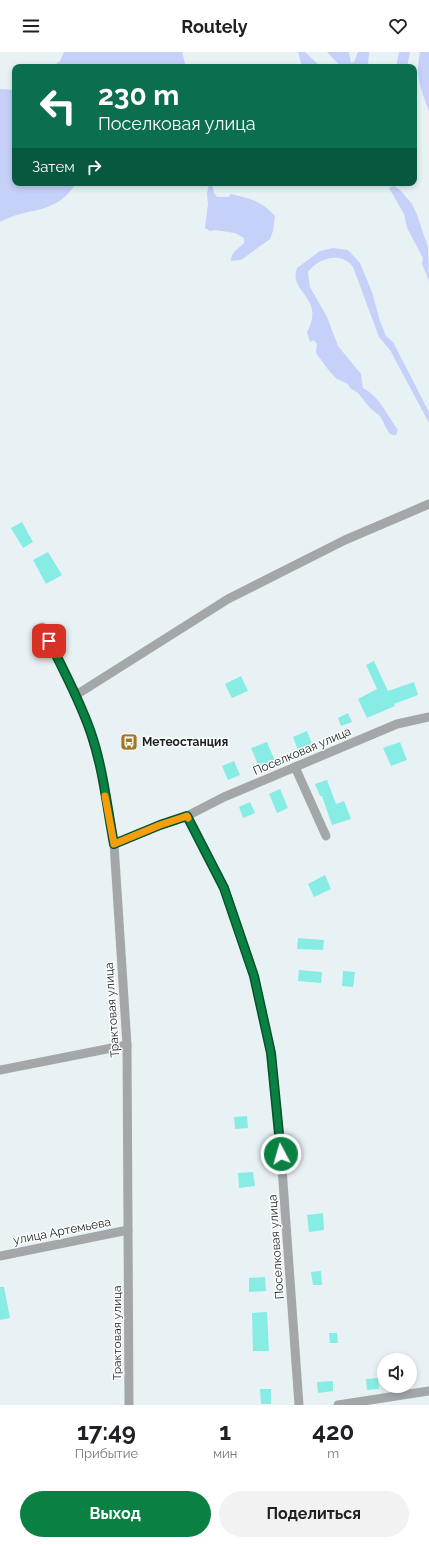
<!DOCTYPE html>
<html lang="ru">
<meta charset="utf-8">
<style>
:root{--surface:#fff;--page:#f2f2f2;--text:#202124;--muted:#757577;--accent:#0b8043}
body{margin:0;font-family:Raleway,sans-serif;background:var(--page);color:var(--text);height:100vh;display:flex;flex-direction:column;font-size:15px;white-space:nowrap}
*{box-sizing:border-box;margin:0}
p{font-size:13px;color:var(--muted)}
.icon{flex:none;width:22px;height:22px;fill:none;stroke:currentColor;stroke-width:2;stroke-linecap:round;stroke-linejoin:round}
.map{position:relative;height:1353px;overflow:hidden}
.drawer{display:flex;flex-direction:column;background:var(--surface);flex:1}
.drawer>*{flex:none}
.banner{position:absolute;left:12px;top:12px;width:405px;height:122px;border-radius:8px;box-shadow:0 2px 6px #0003;background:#0b6e4f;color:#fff;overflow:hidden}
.controls{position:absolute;left:377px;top:1301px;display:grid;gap:8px}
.controls a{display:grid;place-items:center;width:40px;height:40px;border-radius:50%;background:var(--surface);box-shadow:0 2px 6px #0003;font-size:20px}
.pin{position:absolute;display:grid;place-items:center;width:34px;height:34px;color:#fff;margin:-17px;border-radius:8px;box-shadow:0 2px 6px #0006}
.me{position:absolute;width:44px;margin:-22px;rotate:354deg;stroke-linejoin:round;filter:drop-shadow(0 0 3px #0008)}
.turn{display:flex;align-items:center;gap:14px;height:84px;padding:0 20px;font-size:18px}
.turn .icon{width:52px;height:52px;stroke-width:2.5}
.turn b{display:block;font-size:28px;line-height:34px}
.then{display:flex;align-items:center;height:38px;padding:0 20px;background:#0003;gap:8px;font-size:15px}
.eta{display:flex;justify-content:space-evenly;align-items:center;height:68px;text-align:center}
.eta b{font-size:24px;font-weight:700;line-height:28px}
.cta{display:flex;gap:8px;margin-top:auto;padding:8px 20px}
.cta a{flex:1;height:46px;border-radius:24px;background:var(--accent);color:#fff;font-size:16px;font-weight:700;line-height:46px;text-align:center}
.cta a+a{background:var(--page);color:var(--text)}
header{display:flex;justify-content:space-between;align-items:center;height:52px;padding:0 20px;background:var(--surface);font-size:18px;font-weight:700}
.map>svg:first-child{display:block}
</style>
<header><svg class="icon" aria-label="menu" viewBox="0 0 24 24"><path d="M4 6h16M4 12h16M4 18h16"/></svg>Routely<svg class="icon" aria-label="heart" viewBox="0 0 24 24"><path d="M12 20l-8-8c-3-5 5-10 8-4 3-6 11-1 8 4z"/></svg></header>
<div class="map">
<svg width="429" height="1353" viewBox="0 0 429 1353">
<rect width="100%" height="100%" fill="#e8f2f5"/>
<!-- water -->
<g fill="#c5d1f9">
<path d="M64 0H182L185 11V15H52L60 9Z"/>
<path d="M298 0H305L321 15H302Z"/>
<path d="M327 0H349L351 11 354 10 358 0H369L368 15H341Z"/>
<path d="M399 0H410L407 15H396Z"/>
<path d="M420 0H429V59C421 37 415 24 420 0Z"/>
<path d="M0 37 15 38V131H76C56 164 29 154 0 170Z"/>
<path d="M209 131H212L214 141 217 145H228L231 142C251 147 260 148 275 164L273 179 270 187 241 208 231 209C231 200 238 197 244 191V186L235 181 215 178 210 179 205 176 208 152 207 142Z"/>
<path d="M394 134 400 138 412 152 417 163 428 195 429 229 422 212 423 206 407 176 404 162 389 136Z"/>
<path d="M333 196 348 198 360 211 372 240 380 269 386 284 393 290 429 360V371L390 298 379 285 353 215C342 199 318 206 308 220L310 235 327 265 338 294 361 322 363 336C380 345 387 363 398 378L396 383H392L389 381 380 364 370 356 358 341 350 336 348 332 337 327 330 320 316 301 317 292 314 288 310 290 307 280C326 245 288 241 297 216L320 199Z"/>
</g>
<!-- building -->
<g fill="#87ece4">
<path d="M22 470 33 490 23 496 11 476Z"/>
<path d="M48 500 62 523 46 532 33 508Z"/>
<path d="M374 609 388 639 414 630 418 643 394 652 395 654 367 666 358 647 377 637 366 613Z"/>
<path d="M241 624 248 639 232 646 225 632Z"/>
<path d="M348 661 352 670 341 674 338 666Z"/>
<path d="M307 679 312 692 298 698 293 685Z"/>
<path d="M267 690 275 709 259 715 251 696Z"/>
<path d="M400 690 407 708 391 714 383 696Z"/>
<path d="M234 709 240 723 228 728 222 714Z"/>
<path d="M327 728 336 752 344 749 351 767 332 773 322 744H320L315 732Z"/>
<path d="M280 737 288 756 277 761 269 742Z"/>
<path d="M250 750 255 761 243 766 239 755Z"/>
<path d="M325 823 331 837 314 845 308 832Z"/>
<path d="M298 886 324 888 323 898 297 897Z"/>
<path d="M299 918 322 920 321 931 298 929Z"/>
<path d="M343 919 355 920 353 935 342 934Z"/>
<path d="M247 1064 248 1076 235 1077 234 1065Z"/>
<path d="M253 1120 255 1134 239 1136 238 1121Z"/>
<path d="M323 1161 324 1178 309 1180 307 1163Z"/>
<path d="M321 1219 322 1233H313L311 1220Z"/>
<path d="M265 1225 266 1239 249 1240V1226Z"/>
<path d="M0 1235H4L10 1266 0 1268Z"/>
<path d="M267 1260 269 1299H253L252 1261Z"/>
<path d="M329 1281H337L338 1291H330Z"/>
<path d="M378 1326 379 1337 367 1338 366 1327Z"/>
<path d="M333 1329V1339L318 1341 317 1330Z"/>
<path d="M260 1337H271V1352H261Z"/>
</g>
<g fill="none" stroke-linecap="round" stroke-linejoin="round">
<!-- street -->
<g stroke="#a4a7aa" stroke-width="9">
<path d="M42 575 76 643 91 682 102 721 114 792 127 993 129 1353"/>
<path d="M76 643 228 547 345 488 429 452"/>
<path d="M295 715 326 784"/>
<path d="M187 764 224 835 254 924 271 1001 281 1102 299 1353"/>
<path d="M114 792 160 773 187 764 224 745 397 672 429 665"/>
<path d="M0 1018 127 993"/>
<path d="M0 1204 128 1178"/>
<path d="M338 1353 429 1339"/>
</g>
</g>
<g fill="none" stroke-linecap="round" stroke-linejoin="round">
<!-- route casing -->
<g stroke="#07532c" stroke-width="10">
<path id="route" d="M49 589C64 619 80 649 91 681 103 716 107 755 114 792L160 773 187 764 224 836 254 924 271 1001 281 1102"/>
</g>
<!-- route -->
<use href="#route" stroke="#0b8043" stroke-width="7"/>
<!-- slow -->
<path stroke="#f59e0b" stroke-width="7" d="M105 744 114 792 160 773 187 764 188 766"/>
</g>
<!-- icons -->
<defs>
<g id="bus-square" transform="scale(0.9)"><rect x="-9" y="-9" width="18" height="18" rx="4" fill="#a27627" stroke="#fcfefe"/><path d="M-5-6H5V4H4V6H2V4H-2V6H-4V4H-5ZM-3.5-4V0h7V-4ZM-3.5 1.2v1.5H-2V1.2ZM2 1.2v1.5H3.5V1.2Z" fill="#fff"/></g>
</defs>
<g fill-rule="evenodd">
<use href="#bus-square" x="129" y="690"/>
</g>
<g text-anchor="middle" stroke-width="3" stroke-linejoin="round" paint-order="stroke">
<!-- poi labels -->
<g font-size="12" font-weight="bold" fill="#1c2021" stroke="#fcfefe" text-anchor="start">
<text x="142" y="694">Метеостанция</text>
</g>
<!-- street labels -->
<g font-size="12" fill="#1c2021" stroke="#fcfefe">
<text transform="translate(302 699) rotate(-23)" y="4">Поселковая улица</text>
<text transform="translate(112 958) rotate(-94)" y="4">Трактовая улица</text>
<text transform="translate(62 1179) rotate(-11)" y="4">улица Артемьева</text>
<text transform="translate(276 1195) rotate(-94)" y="4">Поселковая улица</text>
<text transform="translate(117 1281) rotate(-90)" y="4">Трактовая улица</text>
</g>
</g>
</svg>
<div class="controls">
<a><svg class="icon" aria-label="sound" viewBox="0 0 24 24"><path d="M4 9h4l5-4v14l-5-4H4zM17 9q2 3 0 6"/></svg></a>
</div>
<div class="pin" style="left:49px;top:589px;background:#d93025"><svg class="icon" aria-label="arrive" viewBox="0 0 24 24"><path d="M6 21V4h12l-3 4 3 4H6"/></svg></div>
<svg class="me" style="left:281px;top:1102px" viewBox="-20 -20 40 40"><circle r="17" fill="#0b8043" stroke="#fff" stroke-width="3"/><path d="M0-11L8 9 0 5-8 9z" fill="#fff"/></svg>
<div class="banner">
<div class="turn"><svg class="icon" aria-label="left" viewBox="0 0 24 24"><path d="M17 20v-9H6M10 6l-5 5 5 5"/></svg><div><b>230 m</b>Поселковая улица</div></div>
<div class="then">Затем<svg class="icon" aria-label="right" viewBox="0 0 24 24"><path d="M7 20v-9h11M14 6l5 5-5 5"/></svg></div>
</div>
</div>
<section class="drawer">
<div class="eta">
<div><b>17:49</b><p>Прибытие</p></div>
<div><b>1</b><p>мин</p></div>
<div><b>420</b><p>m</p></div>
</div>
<div class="cta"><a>Выход</a><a>Поделиться</a></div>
</section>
